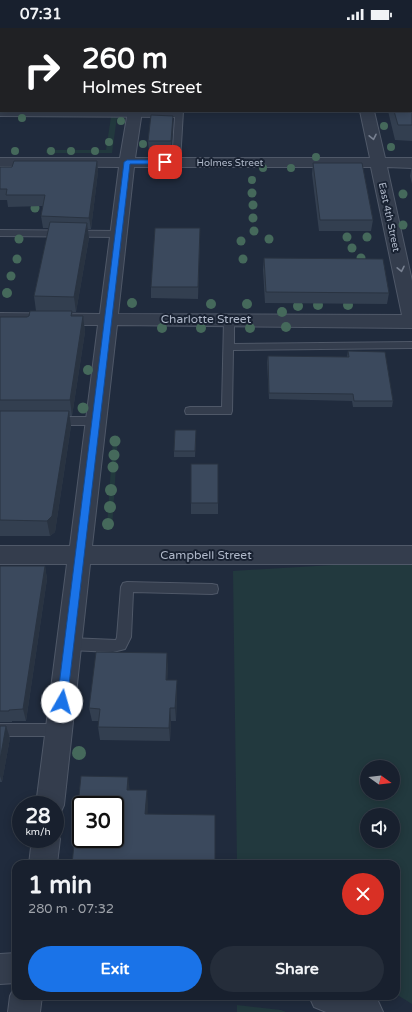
<!DOCTYPE html>
<meta charset="utf-8">
<style>
:root{--surface:#18202e;--page:#252d3a;--text:#f1f3f6;--muted:#9fa3aa;--line:#363e4a;--accent:#1a73e8}
body{margin:0;font-family:"Varela Round",sans-serif;background:var(--page);color:var(--text);height:100vh;display:flex;flex-direction:column;font-size:15px;white-space:nowrap}
*{box-sizing:border-box;margin:0}
p{font-size:13px;color:var(--muted)}
.icon{flex:none;width:22px;height:22px;fill:none;stroke:currentColor;stroke-width:2;stroke-linecap:round;stroke-linejoin:round}
.map{position:relative;flex:1;overflow:hidden}
.details{position:absolute;left:12px;top:832px;width:388px;height:140px;display:flex;flex-direction:column;background:var(--surface);border-radius:12px;box-shadow:0 2px 10px #0003,0 0 0 1px var(--line)}
.details>*{flex:none}
.hud{position:absolute;left:0px;top:0px;width:412px;height:84px;box-shadow:0 2px 10px #0003,0 0 0 1px var(--line);background:#202124;color:#fff;overflow:hidden}
.needle{width:26px;rotate:105deg}
.buttons{position:absolute;left:360px;top:732px;display:grid;gap:8px}
.buttons a{display:grid;place-items:center;width:40px;height:40px;border-radius:50%;background:var(--surface);box-shadow:0 2px 10px #0003,0 0 0 1px var(--line);font-size:20px}
.speed{position:absolute;left:12px;top:768px;display:flex;gap:8px;font-size:20px;font-weight:700;text-align:center}
.speed>*{display:grid;place-content:center;width:52px;height:52px;border-radius:50%;background:var(--surface);box-shadow:0 2px 10px #0003,0 0 0 1px var(--line);line-height:1}
.speed small{font-size:10px;font-weight:400}
.speed .limit{border:2px solid #111;border-radius:6px;background:#fff;color:#111}
.pin{position:absolute;display:grid;place-items:center;width:34px;height:34px;color:#fff;margin:-17px;border-radius:8px;box-shadow:0 2px 6px #0006}
.me{position:absolute;width:44px;margin:-22px;rotate:7deg;stroke-linejoin:round;filter:drop-shadow(0 0 3px #0008)}
.turn{display:flex;align-items:center;gap:14px;height:84px;padding:0 16px;font-size:18px}
.turn .icon{width:52px;height:52px;stroke-width:2.5}
.turn b{display:block;font-size:28px;line-height:34px}
.round{display:grid;place-items:center;flex:none;width:42px;height:42px;border-radius:21px;background:var(--page)}
.summary{display:flex;align-items:center;justify-content:space-between;height:68px;padding:0 16px}
h1{font-size:24px;font-weight:700;line-height:30px}
.primary-button{display:flex;gap:8px;margin-top:auto;padding:8px 16px}
.primary-button a{flex:1;height:46px;border-radius:24px;background:var(--accent);color:#fff;font-size:16px;font-weight:700;line-height:46px;text-align:center}
.primary-button a+a{background:var(--page);color:var(--text)}
.status{display:flex;justify-content:space-between;align-items:center;height:28px;padding:0 20px;background:var(--surface);direction:ltr}
.status svg{height:11px;fill:currentColor}
.map>svg:first-child{display:block}
</style>
<div class="status"><b>07:31</b><svg viewBox="0 0 49 12"><path d="M0 12V9h3v3zM5 12V6h3v6zM10 12V3h3v9zM15 12V0h3v12zM26 1h20v11H26zM47 4h2v5h-2z"/></svg></div>
<div class="map">
<svg width="412" height="984" viewBox="0 0 412 984">
<rect width="100%" height="100%" fill="#202b3d"/>
<!-- green -->
<g fill="#22393e" fill-rule="evenodd">
<path d="M207 0H412V4L411 1Z"/>
<path d="M111 89H117L112 125H46V122H106Z"/>
<path d="M118 407 112 501 107 498 113 410Z"/>
<path d="M412 535V976L396 966V836H237L233 543 349 536ZM367 739H393V765H367ZM367 787H393V813H367Z"/>
<path d="M237 977 281 982 286 984H237Z"/>
</g>
<g fill="none" stroke-linecap="round" stroke-linejoin="round">
<!-- lane casing -->
<g stroke="#4f5868" stroke-width="2">
<g id="lane">
<path d="M175 83H183L180 134 176 136 172 134 175 89 0 88V84L175 85Z"/>
<path d="M0 202 118 203 122 206 118 209 0 208Z"/>
<path d="M229 289 234 292V316L412 314V320L233 322 232 383 231 386H186L185 383 186 380 190 379H222L224 292Z"/>
<path d="M53 389H96L100 390 101 393 100 396 96 397H53L49 396 48 393 49 390Z"/>
<path d="M127 554 212 556 217 557 218 561 217 565 212 566 133 564 131 609 125 621 113 624 69 622 64 620 62 616 64 612 69 610 116 612 117 609 121 559 123 555Z"/>
<path d="M0 696H59L64 697 66 702 64 707 59 708H0Z"/>
</g>
</g>
<!-- street casing -->
<g stroke="#4f5868" stroke-width="2">
<g id="street">
<path d="M128 83H142L135 130H370L360 83H374L385 130H412V140L387 139 412 253V300L117 297 92 518H412V536H90L64 777 60 786 55 788V777H36L67 536H0V518H70L98 297H0V285L100 286 119 139 0 138V130H120ZM134 139H371L402 287 118 286Z"/>
<path d="M55 801 60 811 57 836H29L32 811H55Z"/>
<path d="M16 925V955L0 956V926Z"/>
<path d="M16 956V968H42L40 984H8L10 968Z"/>
<path d="M309 968H368L378 973 383 984H326L314 979Z"/>
</g>
</g>
<!-- secondary casing -->
<g stroke="#4f5868" stroke-width="24">
<path id="secondary" d="M144 1 145 0"/>
</g>
<!-- primary casing -->
<g stroke="#3d4656" stroke-width="2">
<g id="primary">
<rect x="0" y="8" width="1" height="8"/>
<rect x="411" y="17" width="1" height="8"/>
</g>
</g>
<!-- highway casing -->
<g stroke="#3f4858" stroke-width="2">
<g id="highway">
<path d="M98 0H119L120 1H99Z"/>
<rect x="0" y="17" width="1" height="8"/>
</g>
</g>
<!-- lane -->
<use href="#lane" fill="#343d4d" fill-rule="evenodd"/>
<!-- street -->
<use href="#street" fill="#343d4d" fill-rule="evenodd"/>
<!-- secondary -->
<use href="#secondary" stroke="#414c60" stroke-width="22"/>
<!-- primary -->
<use href="#primary" fill="#525c6d" fill-rule="evenodd"/>
<!-- highway -->
<use href="#highway" fill="#746750" fill-rule="evenodd"/>
</g>
<!-- trees -->
<g fill="#45695b">
<circle cx="22" cy="90" r="4"/>
<circle cx="121" cy="93" r="4"/>
<circle cx="384" cy="98" r="4"/>
<circle cx="109" cy="114" r="4"/>
<circle cx="143" cy="116" r="4"/>
<circle cx="391" cy="119" r="4"/>
<circle cx="15" cy="123" r="4"/>
<circle cx="51" cy="123" r="4"/>
<circle cx="71" cy="123" r="4"/>
<circle cx="95" cy="123" r="4"/>
<circle cx="316" cy="129" r="4"/>
<circle cx="263" cy="140" r="4"/>
<circle cx="291" cy="140" r="4"/>
<circle cx="252" cy="152" r="4"/>
<circle cx="252" cy="165" r="4.5"/>
<circle cx="403" cy="166" r="4.5"/>
<circle cx="253" cy="177" r="4.5"/>
<circle cx="35" cy="180" r="4.5"/>
<circle cx="253" cy="190" r="4.5"/>
<circle cx="403" cy="197" r="4.5"/>
<circle cx="254" cy="203" r="4.5"/>
<circle cx="347" cy="209" r="4.5"/>
<circle cx="367" cy="209" r="4.5"/>
<circle cx="19" cy="211" r="4.5"/>
<circle cx="269" cy="211" r="4.5"/>
<circle cx="241" cy="213" r="4.5"/>
<circle cx="352" cy="220" r="4.5"/>
<circle cx="361" cy="230" r="4.5"/>
<circle cx="17" cy="231" r="4.5"/>
<circle cx="243" cy="231" r="4.5"/>
<circle cx="11" cy="248" r="4.5"/>
<circle cx="7" cy="265" r="5"/>
<circle cx="132" cy="275" r="5"/>
<circle cx="211" cy="276" r="5"/>
<circle cx="247" cy="276" r="5"/>
<circle cx="318" cy="277" r="5"/>
<circle cx="348" cy="277" r="5"/>
<circle cx="298" cy="278" r="5"/>
<circle cx="282" cy="284" r="5"/>
<circle cx="286" cy="299" r="5"/>
<circle cx="162" cy="300" r="5"/>
<circle cx="201" cy="300" r="5"/>
<circle cx="250" cy="300" r="5"/>
<circle cx="88" cy="342" r="5"/>
<circle cx="83" cy="380" r="5.5"/>
<circle cx="115" cy="413" r="5.5"/>
<circle cx="114" cy="427" r="5.5"/>
<circle cx="113" cy="439" r="5.5"/>
<circle cx="111" cy="462" r="6"/>
<circle cx="110" cy="479" r="6"/>
<circle cx="108" cy="496" r="6"/>
<circle cx="79" cy="725" r="7"/>
</g>
<!-- wall -->
<g fill="#333f50">
<rect x="0" y="34" width="1" height="32"/>
<path d="M412 36V113L395 112 388 83H411Z"/>
<path d="M173 99 171 124H149L148 113Z"/>
<path d="M97 133 98 144 91 201H88L89 210 76 284H72L73 288H83L85 304 72 388H69L71 398 55 504 50 508H0V289H27L29 288 36 283 34 268 49 200H43L41 188 43 178 8 179 7 172H0V139H12Z"/>
<path d="M313 135 373 192 371 203H319L312 146Z"/>
<path d="M412 137V156L410 148Z"/>
<path d="M200 200 198 271 151 270V259Z"/>
<path d="M264 230 389 265 387 276 265 275 263 242Z"/>
<path d="M348 323 393 373 392 379H353L352 373 269 371 267 334 268 328 347 329Z"/>
<path d="M196 408 195 429H174V423Z"/>
<path d="M218 436V486H191V475Z"/>
<path d="M0 538H45L47 551 26 693H12V694H0Z"/>
<path d="M168 638 167 652H177V665L176 693H171L170 713 100 712 98 699 99 693H92L89 680Z"/>
<path d="M0 698 10 710 2 754H0Z"/>
</g>
<!-- shaded-wall -->
<g fill="#293341">
<path d="M173 88V99L171 124V113Z"/>
<path d="M97 133 98 144 91 201 89 190Z"/>
<path d="M87 195 89 210 76 284 74 269Z"/>
<path d="M200 200V212L198 271V259Z"/>
<path d="M83 288 85 304 72 388 70 372Z"/>
<path d="M69 383 71 398 55 504 50 508 47 493Z"/>
<path d="M45 538 47 551 26 693 23 681Z"/>
<path d="M167 625 168 638 167 665 166 652Z"/>
<path d="M177 652V665L176 693 175 680Z"/>
<path d="M170 680 171 693 170 713 169 700Z"/>
<path d="M6 698 10 710 2 754 0 748V732Z"/>
<path d="M128 749 130 764 127 762Z"/>
<path d="M147 762 148 777 147 801 145 786Z"/>
</g>
<!-- building -->
<g fill="#3b495d" stroke="#293341" fill-rule="evenodd">
<rect x="0" y="34" width="1" height="20"/>
<rect x="411" y="36" width="1" height="30"/>
<path d="M411 71H412V97H398L394 83H411Z"/>
<path d="M151 87 173 88 171 113H148Z"/>
<path d="M14 133H97L89 190 41 188 45 167H6L7 161H0V139H12Z"/>
<path d="M313 135H362L373 192H320Z"/>
<path d="M50 194 87 195 74 269 34 268Z"/>
<path d="M155 200H200L198 259H151Z"/>
<path d="M264 230 383 231 389 265 266 264Z"/>
<path d="M30 283H72L71 288H83L70 372H0V289H27L29 288Z"/>
<path d="M348 323 385 324 393 373H354L353 366 269 365 268 328 349 329Z"/>
<path d="M0 383H69L52 488 47 493 0 492Z"/>
<path d="M175 402H196L195 423H174Z"/>
<rect x="191" y="436" width="27" height="39"/>
<path d="M0 538H45L23 681 9 682V683H0Z"/>
<path d="M96 624 167 625 166 652H177L175 680H170L169 700 98 699 100 681 89 680Z"/>
<path d="M0 698H6L0 732Z"/>
<path d="M81 748 128 749 127 762H147L145 786 215 787V836H72ZM81 777H115V811H81Z"/>
</g>
<!-- one-way arrows -->
<defs><path id="oneway-chevron" d="M-2-3.5L2.5 0L-2 3.5" fill="none" stroke-width="1.6" stroke-linecap="round" stroke-linejoin="round"/></defs>
<g stroke="#788191">
<use href="#oneway-chevron" transform="translate(373 109) rotate(78)"/>
<use href="#oneway-chevron" transform="translate(401 241) rotate(78)"/>
</g>
<!-- route -->
<path fill="#1a73e8" stroke="#114b97" d="M127 132H165L168 134 165 136H130L67 674 66 677 62 678 58 677 57 674 124 134Z"/>
<g text-anchor="middle" stroke-width="4" stroke-linejoin="round" paint-order="stroke">
<!-- far-street labels -->
<g font-size="10" fill="#afb8c9" stroke="#192232">
<text x="230" y="138">Holmes Street</text>
<text transform="translate(390 189) rotate(78)" y="4">East 4th Street</text>
</g>
<!-- street labels -->
<g font-size="12" fill="#afb8c9" stroke="#192232">
<text x="206" y="295">Charlotte Street</text>
<text x="206" y="531">Campbell Street</text>
</g>
</g>
</svg>
<div class="buttons">
<a><svg class="needle" viewBox="-14 -14 28 28"><path d="M0-13l5 13h-10z" fill="#e53935"/><path d="M0 13l5-13h-10z" fill="#9fa3aa"/></svg></a>
<a><svg class="icon" aria-label="sound" viewBox="0 0 24 24"><path d="M4 9h4l5-4v14l-5-4H4zM17 9q2 3 0 6"/></svg></a>
</div>
<div class="speed"><div>28<small>km/h</small></div><div class="limit">30</div></div>
<div class="pin" style="left:165px;top:134px;background:#d93025"><svg class="icon" aria-label="arrive" viewBox="0 0 24 24"><path d="M6 21V4h12l-3 4 3 4H6"/></svg></div>
<svg class="me" style="left:62px;top:674px" viewBox="-20 -20 40 40"><circle r="19" fill="#fff"/><path d="M0-13L10 11 0 6-10 11z" fill="#1a73e8"/></svg>
<div class="hud">
<div class="turn"><svg class="icon" aria-label="right" viewBox="0 0 24 24"><path d="M7 20v-9h11M14 6l5 5-5 5"/></svg><div><b>260 m</b>Holmes Street</div></div>
</div>
<section class="details">
<div class="summary"><div><h1>1 min</h1><p>280 m · 07:32</p></div><a class="round" style="background:#d93025;color:#fff"><svg class="icon" aria-label="close" viewBox="0 0 24 24"><path d="M6 6l12 12M18 6L6 18"/></svg></a></div>
<div class="primary-button"><a>Exit</a><a>Share</a></div>
</section>
</div>
